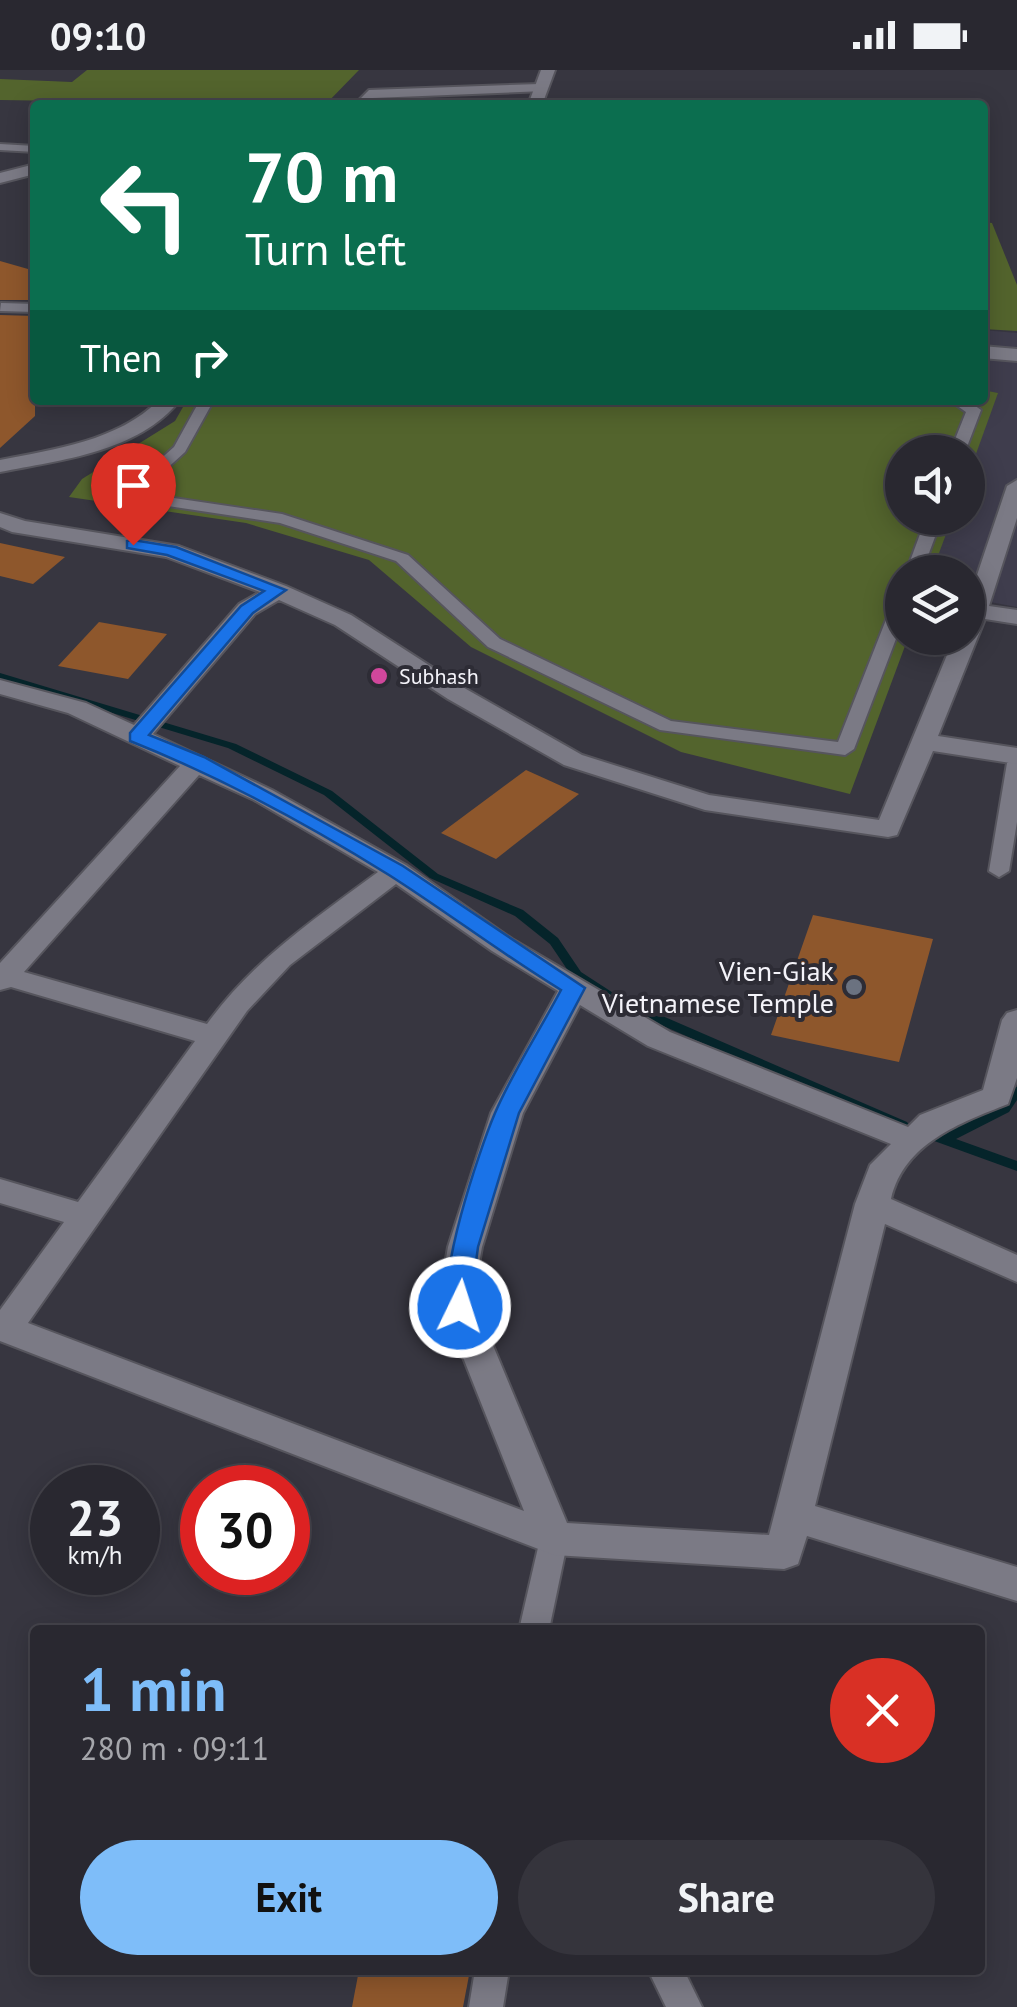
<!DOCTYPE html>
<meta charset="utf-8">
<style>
:root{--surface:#292830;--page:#35343c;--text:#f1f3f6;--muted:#a5a6ab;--line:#45444c;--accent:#7ebdf9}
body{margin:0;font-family:"PT Sans",sans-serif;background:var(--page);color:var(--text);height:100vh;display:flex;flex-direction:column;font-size:38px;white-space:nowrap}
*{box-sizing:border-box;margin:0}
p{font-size:32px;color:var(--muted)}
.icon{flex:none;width:55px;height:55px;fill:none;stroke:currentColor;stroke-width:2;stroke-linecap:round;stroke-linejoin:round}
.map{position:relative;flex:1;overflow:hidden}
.drawer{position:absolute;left:30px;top:1555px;width:955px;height:350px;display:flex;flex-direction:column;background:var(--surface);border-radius:10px;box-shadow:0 5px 25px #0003,0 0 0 2px var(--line)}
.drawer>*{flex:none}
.top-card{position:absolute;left:30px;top:30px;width:958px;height:305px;border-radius:10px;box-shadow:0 5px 25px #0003,0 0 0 2px var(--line);background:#0b6e4f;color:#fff;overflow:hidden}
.buttons{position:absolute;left:885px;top:365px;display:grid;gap:20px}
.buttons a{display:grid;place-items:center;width:100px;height:100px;border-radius:50%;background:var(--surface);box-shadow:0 5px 25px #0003,0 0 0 2px var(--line);font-size:50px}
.speed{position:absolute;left:30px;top:1395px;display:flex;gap:20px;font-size:50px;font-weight:700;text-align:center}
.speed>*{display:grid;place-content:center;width:130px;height:130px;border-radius:50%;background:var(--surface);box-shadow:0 5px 25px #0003,0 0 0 2px var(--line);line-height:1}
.speed small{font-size:25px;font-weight:400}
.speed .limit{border:15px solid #d22;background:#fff;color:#111}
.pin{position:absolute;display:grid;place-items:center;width:85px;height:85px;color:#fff;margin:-102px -42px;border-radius:50% 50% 50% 0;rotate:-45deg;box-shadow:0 0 10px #0007}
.pin .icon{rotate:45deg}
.me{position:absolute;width:110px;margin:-55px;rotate:4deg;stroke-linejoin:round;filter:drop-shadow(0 0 8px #0008)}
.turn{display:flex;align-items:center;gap:35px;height:210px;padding:0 50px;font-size:45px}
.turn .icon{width:130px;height:130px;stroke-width:2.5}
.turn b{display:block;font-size:70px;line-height:85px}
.then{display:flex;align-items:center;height:95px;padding:0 50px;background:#0003;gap:20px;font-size:38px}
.round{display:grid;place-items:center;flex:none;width:105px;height:105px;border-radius:52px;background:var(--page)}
.overview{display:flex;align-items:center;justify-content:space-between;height:170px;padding:0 50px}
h1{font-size:60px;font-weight:700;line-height:75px;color:var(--accent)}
.cta{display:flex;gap:20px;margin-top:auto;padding:20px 50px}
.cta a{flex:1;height:115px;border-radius:60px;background:var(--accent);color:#111;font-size:40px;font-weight:700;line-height:115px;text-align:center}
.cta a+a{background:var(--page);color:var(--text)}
.status{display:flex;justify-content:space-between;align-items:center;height:70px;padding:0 50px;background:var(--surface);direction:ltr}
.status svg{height:28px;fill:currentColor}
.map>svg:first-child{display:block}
</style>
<div class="status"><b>09:10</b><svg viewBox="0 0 49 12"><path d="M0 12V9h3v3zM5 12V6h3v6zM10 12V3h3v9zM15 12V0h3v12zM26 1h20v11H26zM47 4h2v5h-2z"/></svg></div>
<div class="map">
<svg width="1017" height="1937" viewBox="0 0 1017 1937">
<rect width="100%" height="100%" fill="#373640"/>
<!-- built -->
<path fill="#3f3d4d" d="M983 260 1017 263V537L968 528V502H929L950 448H968V403L997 323 983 320Z"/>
<!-- green -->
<g fill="#53642d">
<path d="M87 0H359L325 35 0 30V9L72 12Z"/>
<path d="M983 152 992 153 1017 215V261L983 259Z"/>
<path d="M983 320 998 323 968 406V382H902V448H952L932 502H902V568H908L850 724 681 682 471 577 369 490 246 453 69 427 82 409 175 351 187 330H982Z"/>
</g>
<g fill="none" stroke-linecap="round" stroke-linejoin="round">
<!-- stream -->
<g fill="#05242a" fill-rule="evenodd">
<path d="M0 603 236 674 332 721 438 804 523 840 558 868 581 902 621 928 907 1052 909 1055 907 1058H897L613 934 573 908 550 874 515 846 430 808 324 725 228 678 0 609Z"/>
<path d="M1017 1017V1030L1009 1042 956 1069 1017 1091V1101L915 1064 913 1061 915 1058 920 1056 943 1064 999 1036 1012 1018Z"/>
</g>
</g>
<!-- building -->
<g fill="#8e572c">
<path d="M0 191 35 201V230H0Z"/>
<path d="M0 245 35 246V346L0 378Z"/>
<path d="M0 473 65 487 33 514 0 506Z"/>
<path d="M99 552 167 564 128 609 58 596Z"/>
<path d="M526 700 579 724 496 789 441 763Z"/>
<path d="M813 845 933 869 899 992 771 965Z"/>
<path d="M359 1900H470L463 1937H352Z"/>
</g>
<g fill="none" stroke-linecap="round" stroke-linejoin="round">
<!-- service casing -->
<g stroke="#56555d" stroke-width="4">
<g id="service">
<path d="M0 74 35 76V82L0 80Z"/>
<path d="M1 233 35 234V242L0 241Z"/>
<path d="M200 330H214L185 382 140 423 282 444 408 485 500 569 671 651 838 672 893 532 902 527V553L854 679 845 685 660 660 488 577 396 491 280 453 122 429V423L174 377Z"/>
<path d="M949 330H967L981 340 965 382H950L966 342Z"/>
<path d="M926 448H942L922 502H906Z"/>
<path d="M1017 687V752L1009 801 999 807 989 801 1007 693Z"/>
<path d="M554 1457 564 1460 568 1469 549 1560H519L540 1469 544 1460Z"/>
<path d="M475 1900H509L503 1937H469Z"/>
<path d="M648 1900H684L702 1937H666Z"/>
</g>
</g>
<!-- minor casing -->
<g stroke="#56555d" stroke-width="4">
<g id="minor">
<path d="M540 14 547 18 545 21 373 28 368 35H354L369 20Z"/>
<path d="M35 94V104L0 113V103Z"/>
<path d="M159 330H180C139 382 61 390 0 402V390C55 379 118 371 159 330Z"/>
<path d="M1017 410V448L989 536 1017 540V554L985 549 938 666 1017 678V694L933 681 897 765 888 767 705 740 564 695 448 629 335 555 279 530 255 544 153 664 272 720 406 795 512 869 670 962 908 1057 920 1045 983 1020 1002 950 1007 943 1017 940V1008L1008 1034C960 1053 904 1073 891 1129L1017 1185V1212L885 1154 815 1436 1017 1497V1531L807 1466 798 1494 784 1499 554 1485 0 1271V1240L64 1152 0 1133V1109L78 1132 195 971 11 917 0 920V893L180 696 68 643 0 624V610L86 633 134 655 239 534 260 522 166 487 12 462 0 457V443L25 451 179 476 286 516 351 545 466 619 582 685 709 725 879 750 954 568H968V532L1007 416ZM199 705 254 730 378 802C316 848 253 890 207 954L24 902ZM396 814 492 881 558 921 491 1043 448 1177 441 1217 443 1237 524 1441 28 1253 247 941 290 895ZM580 935 648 976 891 1074 870 1095 855 1134 769 1465 567 1453 477 1237 475 1217 482 1177 523 1043Z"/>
</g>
</g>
<!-- tertiary casing -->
<g stroke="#56555d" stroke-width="4">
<g id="tertiary">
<path d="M541 0H555L542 35H528Z"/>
<path d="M982 276 1017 279V291L982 288Z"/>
</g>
</g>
<!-- service -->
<use href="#service" fill="#7b7a85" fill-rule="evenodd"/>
<!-- minor -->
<use href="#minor" fill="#7b7a85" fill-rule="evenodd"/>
<!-- tertiary -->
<use href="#tertiary" fill="#7b7a85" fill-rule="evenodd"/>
</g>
<!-- route -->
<path fill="#1a73e8" stroke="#114b97" stroke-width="2.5" d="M133 470 176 477 286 520 253 543 149 665 204 687 403 796 585 918 519 1043 478 1177 469 1244H451C434 1213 480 1078 495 1043 513 1001 540 960 561 920 502 884 447 842 389 805 309 755 218 706 130 671V663L241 536 264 521 167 485 127 478V471Z"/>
<!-- markers -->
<circle fill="#d1479c" stroke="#2d2c35" stroke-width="4" cx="379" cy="606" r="10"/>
<circle fill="#6b7280" stroke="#2d2c35" stroke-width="4" cx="854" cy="917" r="10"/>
<g text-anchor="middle" stroke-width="8" stroke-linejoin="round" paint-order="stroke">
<!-- far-poi labels -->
<g font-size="22" fill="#f4f3f9" stroke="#2d2c35" text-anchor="start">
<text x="399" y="614">Subhash</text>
</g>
<!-- poi labels -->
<g font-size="28" fill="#f4f3f9" stroke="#2d2c35" text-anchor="end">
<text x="834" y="911">Vien-Giak<tspan x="834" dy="32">Vietnamese Temple</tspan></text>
</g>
</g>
</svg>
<div class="buttons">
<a><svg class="icon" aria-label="sound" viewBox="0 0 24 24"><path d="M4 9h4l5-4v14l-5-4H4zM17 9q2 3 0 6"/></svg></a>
<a><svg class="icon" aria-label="layers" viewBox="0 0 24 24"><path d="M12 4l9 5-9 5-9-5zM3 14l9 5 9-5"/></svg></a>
</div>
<div class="speed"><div>23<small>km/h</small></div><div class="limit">30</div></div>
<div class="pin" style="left:133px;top:475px;background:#d93025"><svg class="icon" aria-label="arrive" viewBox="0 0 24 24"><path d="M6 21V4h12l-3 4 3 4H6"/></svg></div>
<svg class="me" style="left:460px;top:1237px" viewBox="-20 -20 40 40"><circle r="17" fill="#1a73e8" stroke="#fff" stroke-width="3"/><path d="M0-11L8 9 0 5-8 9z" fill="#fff"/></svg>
<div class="top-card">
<div class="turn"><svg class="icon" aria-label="left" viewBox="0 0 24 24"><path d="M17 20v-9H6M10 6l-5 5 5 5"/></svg><div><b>70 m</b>Turn left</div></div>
<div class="then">Then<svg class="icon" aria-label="right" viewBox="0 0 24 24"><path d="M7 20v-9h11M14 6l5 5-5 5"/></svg></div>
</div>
<section class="drawer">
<div class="overview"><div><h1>1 min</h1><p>280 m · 09:11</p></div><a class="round" style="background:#d93025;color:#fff"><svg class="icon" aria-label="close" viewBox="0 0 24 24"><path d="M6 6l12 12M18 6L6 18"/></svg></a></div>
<div class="cta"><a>Exit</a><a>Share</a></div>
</section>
</div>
